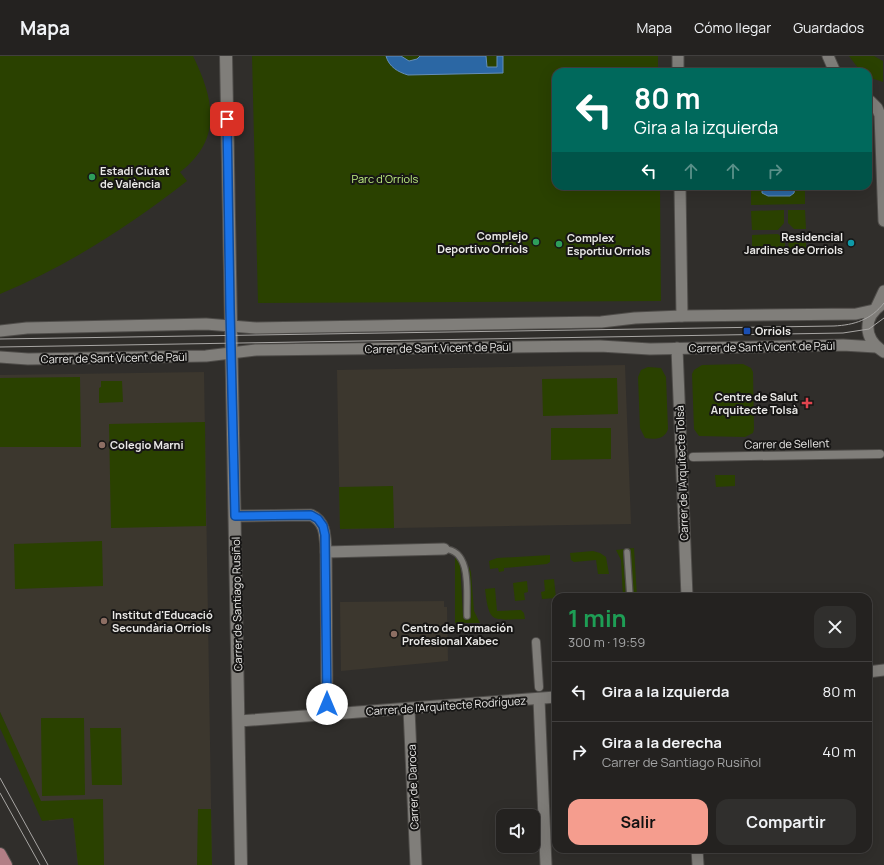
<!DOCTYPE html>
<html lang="es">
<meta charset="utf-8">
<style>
:root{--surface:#242220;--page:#302f2d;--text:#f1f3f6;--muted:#a3a4a5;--line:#413f3e;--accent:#f59d8e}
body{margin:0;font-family:Manrope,sans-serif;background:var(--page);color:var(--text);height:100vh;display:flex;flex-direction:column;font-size:15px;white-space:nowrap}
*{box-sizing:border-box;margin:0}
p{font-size:13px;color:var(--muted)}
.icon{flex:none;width:22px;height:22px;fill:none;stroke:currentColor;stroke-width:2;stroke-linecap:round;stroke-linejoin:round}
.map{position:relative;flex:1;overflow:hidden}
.drawer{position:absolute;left:552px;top:537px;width:320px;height:260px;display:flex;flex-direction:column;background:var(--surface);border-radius:12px;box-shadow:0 4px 16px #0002,0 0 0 1px var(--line)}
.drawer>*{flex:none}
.banner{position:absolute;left:552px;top:12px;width:320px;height:122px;border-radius:12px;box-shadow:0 4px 16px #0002,0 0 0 1px var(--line);background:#00695c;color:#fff;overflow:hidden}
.tools{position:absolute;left:496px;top:753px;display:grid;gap:8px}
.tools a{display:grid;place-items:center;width:44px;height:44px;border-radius:8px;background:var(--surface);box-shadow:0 4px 16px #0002,0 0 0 1px var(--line);font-size:20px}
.pin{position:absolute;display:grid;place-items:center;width:34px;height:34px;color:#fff;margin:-17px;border-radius:8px;box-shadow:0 2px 6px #0006}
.me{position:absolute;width:44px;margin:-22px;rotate:0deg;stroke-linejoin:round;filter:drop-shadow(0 0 3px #0008)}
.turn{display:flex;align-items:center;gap:14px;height:84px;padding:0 16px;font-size:18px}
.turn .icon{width:52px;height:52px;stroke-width:2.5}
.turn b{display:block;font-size:28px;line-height:34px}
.lanes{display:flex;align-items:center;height:38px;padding:0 16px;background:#0003;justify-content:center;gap:20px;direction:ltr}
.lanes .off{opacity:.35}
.round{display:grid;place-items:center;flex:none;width:42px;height:42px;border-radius:12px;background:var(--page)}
.headline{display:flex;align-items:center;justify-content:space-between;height:68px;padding:0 16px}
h1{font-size:24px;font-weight:700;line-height:30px;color:#1e9e55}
.cta{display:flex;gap:8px;margin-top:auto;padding:8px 16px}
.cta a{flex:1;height:46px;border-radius:12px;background:var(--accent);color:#111;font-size:16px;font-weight:700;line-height:46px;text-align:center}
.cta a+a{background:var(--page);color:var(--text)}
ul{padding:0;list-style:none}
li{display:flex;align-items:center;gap:12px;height:60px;padding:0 16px;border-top:1px solid var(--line)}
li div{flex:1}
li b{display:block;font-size:15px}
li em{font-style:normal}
header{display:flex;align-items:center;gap:24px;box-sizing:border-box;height:56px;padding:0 20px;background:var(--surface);border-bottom:1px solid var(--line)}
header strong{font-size:19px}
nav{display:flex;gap:22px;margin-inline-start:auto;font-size:14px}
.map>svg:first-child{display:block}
</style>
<header>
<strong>Mapa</strong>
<nav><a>Mapa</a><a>Cómo llegar</a><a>Guardados</a></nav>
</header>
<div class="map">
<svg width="884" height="809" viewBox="0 0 884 809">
<rect width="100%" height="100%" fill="#302e2b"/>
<!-- built -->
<g fill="#3c372e">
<path d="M625 309 631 468 340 473 337 314Z"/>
<path d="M204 316 212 809H78L73 762 49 765 0 656V319Z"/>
<path d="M444 545V551H447L448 605 341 615 340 546Z"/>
</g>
<!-- green -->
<g fill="#2a4100">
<path d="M0 0H193C214 43 223 83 180 116L187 125C129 170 68 210 0 238Z"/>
<path d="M252 0H658V16H556V130H660L661 245 258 247Z"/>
<path d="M849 0H874L883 5V26L868 21V16H861Z"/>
<path d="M751 130H763L762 131 789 140 795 134V130H805V148L751 149Z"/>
<path d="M784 154V167L778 174H752L751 155Z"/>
<path d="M788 154H805L806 173H794L788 167Z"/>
<path d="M806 177V196H789L788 184 794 178Z"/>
<path d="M778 178 785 184V196L752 197V179Z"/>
<path d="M743 308 751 312 753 316 754 373 753 377 745 381 699 380 694 373 692 318 694 314 702 309Z"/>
<path d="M648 311 661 312 666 321 668 373C665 383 655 384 645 382L640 372 638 321 641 314Z"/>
<path d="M80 321 81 391H0V322Z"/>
<path d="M617 322 618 358 543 360 542 323Z"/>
<path d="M101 325H122L123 346 99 347V332L101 331Z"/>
<path d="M205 366 206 470 111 472 109 368Z"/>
<path d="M551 372H611V403L551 404Z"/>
<path d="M715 419H735V430L716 431Z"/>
<path d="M393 430 394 472 340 473 339 431Z"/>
<path d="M102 485 103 530 15 533 14 488Z"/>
<path d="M634 492 637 541H633L630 496 623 497 626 541H623L621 504 616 494Z"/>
<path d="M593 495 600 497 606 501 609 518H598L596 504 574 506 571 504 570 497Z"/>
<path d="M550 499V506L547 508 504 512V515L499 516 498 512 490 513 489 505 497 502Z"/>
<path d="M455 501 460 508 463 560 471 559 469 510 471 516 474 555 480 567H455Z"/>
<path d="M554 523 556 542 542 543 541 536 545 535 544 524Z"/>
<path d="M527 525 528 536 524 537 525 544 515 545 513 527Z"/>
<path d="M495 532 497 555 521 554 524 557 525 563C492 564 489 568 485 533Z"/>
<path d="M0 656 41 745 103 743 104 809H78L73 762 42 765 0 672Z"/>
<path d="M41 662H84L85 739 42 740Z"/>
<path d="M90 672H121L122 729H92Z"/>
<path d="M198 753H211L212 809H197Z"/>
</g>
<!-- water -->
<g fill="#2b67a4" stroke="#648eb8">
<path d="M386 0H401L409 5 417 3 420 0H486L487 11H497V0H503V17L408 19C398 16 389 11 386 0Z"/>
<path d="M762 130H795L794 137 790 140H768L762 137Z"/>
</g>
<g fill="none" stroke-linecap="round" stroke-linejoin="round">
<!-- service casing -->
<g stroke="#4f4d4a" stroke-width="8">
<g id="service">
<path d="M444 493C473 494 466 538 467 560"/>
<path d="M627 496 630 541"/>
</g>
</g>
<!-- pedestrian casing -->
<g stroke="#4f4d4a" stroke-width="10">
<g id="pedestrian">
<path d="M693 401 880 398"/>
<path d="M536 586 539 631"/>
</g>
</g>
<!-- minor casing -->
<g stroke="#4f4d4a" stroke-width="13">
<g id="minor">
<path d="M678 0V16"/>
<path d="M828 0 835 16"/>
<path d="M870 45 877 52 880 59 884 165"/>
<path d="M680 130 682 260"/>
<path d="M884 247C863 260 862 282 884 296"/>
<path d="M876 252 884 235"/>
<path d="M0 275 27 272 206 268 256 272 601 266 635 262 682 260 856 258 874 254"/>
<path d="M677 292 687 541"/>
<path d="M0 301 28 303 206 300 256 294 600 290 650 293 843 289 876 291"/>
<path d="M235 460 311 459C326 466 325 480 326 496L327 659"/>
<path d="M326 496 444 493"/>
<path d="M868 616 884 614"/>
<path d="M539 643 546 809"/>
<path d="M409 653 416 809"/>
<path d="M239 665 556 641"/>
<path d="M697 793 698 809"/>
</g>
</g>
<!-- tertiary casing -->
<g stroke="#4f4d4a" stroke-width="14">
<path id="tertiary" d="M226 0 241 809"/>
</g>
<!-- primary casing -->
<g stroke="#4f4d4a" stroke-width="14">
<path id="primary" d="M0 798 6 809"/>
</g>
<!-- service -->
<use href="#service" stroke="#807e7a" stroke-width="5.5"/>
<!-- pedestrian -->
<use href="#pedestrian" stroke="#807e7a" stroke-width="8"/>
<!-- minor -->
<use href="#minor" stroke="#807e7a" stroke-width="11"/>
<!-- tertiary -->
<use href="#tertiary" stroke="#807e7a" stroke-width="12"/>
<!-- primary -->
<use href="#primary" stroke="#b27f86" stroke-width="12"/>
<!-- tram -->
<g stroke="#a8a6a4" stroke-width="1">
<path d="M0 283 834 270C854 269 871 264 884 247"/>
<path d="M0 291 843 277 869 273 884 262"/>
<path d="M0 722 48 809"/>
<path d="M0 737 40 809"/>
</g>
</g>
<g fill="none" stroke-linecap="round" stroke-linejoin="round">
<!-- route casing -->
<g stroke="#114b97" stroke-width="10">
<path id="route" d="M227 63 230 253 235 460 311 459 318 463 323 470 325 479 327 648"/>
</g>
<!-- route -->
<use href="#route" stroke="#1a73e8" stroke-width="7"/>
</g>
<!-- markers -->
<g fill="#2e9e5b" stroke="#171615" stroke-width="1.5">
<circle cx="92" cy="121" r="4"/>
<circle cx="536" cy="186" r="4"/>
<circle cx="559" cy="188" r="4"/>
</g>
<circle fill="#0f9aa8" stroke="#171615" stroke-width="1.5" cx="851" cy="187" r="4"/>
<rect fill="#1a4fb4" stroke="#171615" stroke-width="1.5" x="743" y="271" width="8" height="8" rx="2"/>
<path fill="#e0444e" stroke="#171615" stroke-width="1.5" d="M805 341h4v4h4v4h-4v4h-4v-4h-4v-4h4z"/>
<g fill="#8d6e63" stroke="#171615" stroke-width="1.5">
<circle cx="102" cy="389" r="4"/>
<circle cx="104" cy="565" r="4"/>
<circle cx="394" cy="578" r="4"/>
</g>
<g text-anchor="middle" stroke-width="4" stroke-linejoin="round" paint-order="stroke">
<!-- poi labels -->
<g font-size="11" font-weight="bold" fill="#eae9e7" stroke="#171615" text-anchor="start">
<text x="100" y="119">Estadi Ciutat<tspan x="100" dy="13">de València</tspan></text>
<text x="528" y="184" text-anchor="end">Complejo<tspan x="528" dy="13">Deportivo Orriols</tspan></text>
<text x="843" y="185" text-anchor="end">Residencial<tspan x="843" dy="13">Jardines de Orriols</tspan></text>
<text x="567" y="186">Complex<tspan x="567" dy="13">Esportiu Orriols</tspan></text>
<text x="755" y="279">Orriols</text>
<text x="798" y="345" text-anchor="end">Centre de Salut<tspan x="798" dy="13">Arquitecte Tolsà</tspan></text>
<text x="110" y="393">Colegio Marni</text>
<text x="112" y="563">Institut d'Educació<tspan x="112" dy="13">Secundària Orriols</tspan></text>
<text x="402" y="576">Centro de Formación<tspan x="402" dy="13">Profesional Xabec</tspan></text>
</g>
<!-- park labels -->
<g font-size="11" fill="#c0f084" stroke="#171615">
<text x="385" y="127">Parc d'Orriols</text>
</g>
<!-- street labels -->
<g font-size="11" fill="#eae9e7" stroke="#171615">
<text transform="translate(762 291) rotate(-1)" y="4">Carrer de Sant Vicent de Paül</text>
<text transform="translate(438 292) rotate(-1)" y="4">Carrer de Sant Vicent de Paül</text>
<text transform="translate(114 302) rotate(-1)" y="4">Carrer de Sant Vicent de Paül</text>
<text transform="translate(787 388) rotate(-1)" y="4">Carrer de Sellent</text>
<text transform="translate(682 417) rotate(-92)" y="4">Carrer de l'Arquitecte Tolsà</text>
<text transform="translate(237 548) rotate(-91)" y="4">Carrer de Santiago Rusiñol</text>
<text transform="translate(446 650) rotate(-4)" y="4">Carrer de l'Arquitecte Rodríguez</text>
<text transform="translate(413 731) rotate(-92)" y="4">Carrer de Daroca</text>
</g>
</g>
</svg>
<div class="tools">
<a><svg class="icon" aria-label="sound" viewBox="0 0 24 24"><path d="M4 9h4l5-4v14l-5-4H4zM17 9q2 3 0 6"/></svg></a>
</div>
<div class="pin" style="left:227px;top:63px;background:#d93025"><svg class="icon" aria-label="arrive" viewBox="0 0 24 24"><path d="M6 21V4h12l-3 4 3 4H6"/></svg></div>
<svg class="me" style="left:327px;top:648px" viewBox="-20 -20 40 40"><circle r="19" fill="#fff"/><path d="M0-13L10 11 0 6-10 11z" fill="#1a73e8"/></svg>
<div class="banner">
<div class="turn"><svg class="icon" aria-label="left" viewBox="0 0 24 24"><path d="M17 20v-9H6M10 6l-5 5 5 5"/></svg><div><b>80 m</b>Gira a la izquierda</div></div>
<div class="lanes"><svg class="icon" aria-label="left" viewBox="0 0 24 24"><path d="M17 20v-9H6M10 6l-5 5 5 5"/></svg><svg class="icon off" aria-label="ahead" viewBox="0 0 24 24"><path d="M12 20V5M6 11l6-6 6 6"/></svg><svg class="icon off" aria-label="ahead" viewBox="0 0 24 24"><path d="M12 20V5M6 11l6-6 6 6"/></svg><svg class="icon off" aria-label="right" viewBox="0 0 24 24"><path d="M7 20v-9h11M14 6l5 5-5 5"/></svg></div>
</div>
<section class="drawer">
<div class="headline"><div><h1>1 min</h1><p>300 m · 19:59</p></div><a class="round"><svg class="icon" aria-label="close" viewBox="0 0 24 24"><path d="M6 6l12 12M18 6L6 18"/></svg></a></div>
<ul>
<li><svg class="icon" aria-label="left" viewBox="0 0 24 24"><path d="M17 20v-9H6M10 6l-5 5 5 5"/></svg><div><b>Gira a la izquierda</b></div><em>80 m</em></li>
<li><svg class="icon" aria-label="right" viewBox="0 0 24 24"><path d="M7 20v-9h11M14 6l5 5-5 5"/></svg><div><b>Gira a la derecha</b><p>Carrer de Santiago Rusiñol</p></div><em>40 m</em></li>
</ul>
<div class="cta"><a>Salir</a><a>Compartir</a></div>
</section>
</div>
